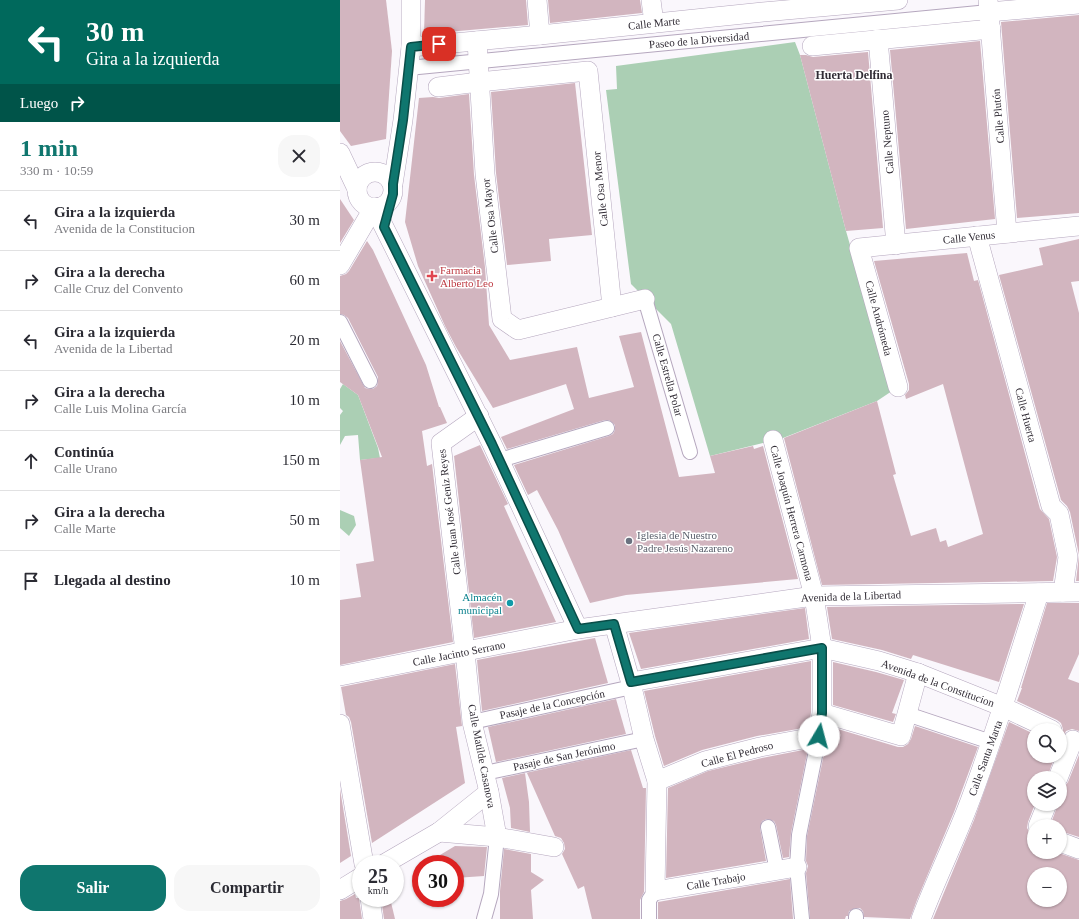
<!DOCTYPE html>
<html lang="es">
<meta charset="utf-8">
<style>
:root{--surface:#fff;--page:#f7f7f7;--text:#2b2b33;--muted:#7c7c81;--line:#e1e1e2;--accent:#0f766e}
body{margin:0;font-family:Georgia,serif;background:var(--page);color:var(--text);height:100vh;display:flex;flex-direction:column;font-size:15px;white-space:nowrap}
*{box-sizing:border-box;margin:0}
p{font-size:13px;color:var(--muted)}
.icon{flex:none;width:22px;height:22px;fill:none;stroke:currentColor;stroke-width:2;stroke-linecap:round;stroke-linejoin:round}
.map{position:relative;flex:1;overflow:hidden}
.drawer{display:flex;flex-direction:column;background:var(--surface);width:340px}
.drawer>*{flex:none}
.top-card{background:#00695c;color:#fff;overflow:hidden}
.buttons{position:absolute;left:687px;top:723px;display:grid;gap:8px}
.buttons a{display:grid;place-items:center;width:40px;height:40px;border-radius:50%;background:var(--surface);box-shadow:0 1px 3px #0004;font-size:20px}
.speed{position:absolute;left:12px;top:855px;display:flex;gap:8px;font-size:20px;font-weight:700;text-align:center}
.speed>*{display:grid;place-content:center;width:52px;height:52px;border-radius:50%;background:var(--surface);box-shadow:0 1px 3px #0004;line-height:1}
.speed small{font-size:10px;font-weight:400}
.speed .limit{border:6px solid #d22;background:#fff;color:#111}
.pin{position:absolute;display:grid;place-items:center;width:34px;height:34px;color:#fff;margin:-17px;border-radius:8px;box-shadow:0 2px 6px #0006}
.me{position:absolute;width:44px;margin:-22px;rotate:8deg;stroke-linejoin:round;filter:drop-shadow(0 0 3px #0008)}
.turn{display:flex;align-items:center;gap:14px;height:84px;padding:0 20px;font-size:18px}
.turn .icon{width:52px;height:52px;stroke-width:2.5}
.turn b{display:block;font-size:28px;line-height:34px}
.then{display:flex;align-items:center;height:38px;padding:0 20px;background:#0003;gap:8px;font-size:15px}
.round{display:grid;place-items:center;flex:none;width:42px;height:42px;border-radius:16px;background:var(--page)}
.summary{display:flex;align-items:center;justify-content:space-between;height:68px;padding:0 20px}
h1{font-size:24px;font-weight:800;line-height:30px;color:var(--accent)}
.primary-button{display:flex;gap:8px;margin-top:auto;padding:8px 20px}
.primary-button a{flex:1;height:46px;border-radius:16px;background:var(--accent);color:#fff;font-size:16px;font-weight:800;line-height:46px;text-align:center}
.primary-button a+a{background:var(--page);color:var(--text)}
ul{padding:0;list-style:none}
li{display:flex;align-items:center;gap:12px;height:60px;padding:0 20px;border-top:1px solid var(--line)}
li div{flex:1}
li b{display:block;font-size:15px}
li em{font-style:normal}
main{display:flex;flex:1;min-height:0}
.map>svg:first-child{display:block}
</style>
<main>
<section class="drawer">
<div class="top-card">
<div class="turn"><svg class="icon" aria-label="left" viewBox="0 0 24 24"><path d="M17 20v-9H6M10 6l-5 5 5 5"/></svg><div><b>30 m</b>Gira a la izquierda</div></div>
<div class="then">Luego<svg class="icon" aria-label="right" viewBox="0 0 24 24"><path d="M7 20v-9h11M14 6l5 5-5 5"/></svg></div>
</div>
<div class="summary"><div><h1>1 min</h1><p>330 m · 10:59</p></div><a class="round"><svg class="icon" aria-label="close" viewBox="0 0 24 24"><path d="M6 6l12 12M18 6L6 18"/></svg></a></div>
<ul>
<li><svg class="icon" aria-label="left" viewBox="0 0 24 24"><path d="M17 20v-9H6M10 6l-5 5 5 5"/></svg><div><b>Gira a la izquierda</b><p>Avenida de la Constitucion</p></div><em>30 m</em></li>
<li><svg class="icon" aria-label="right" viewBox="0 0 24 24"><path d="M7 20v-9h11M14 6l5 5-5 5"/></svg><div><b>Gira a la derecha</b><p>Calle Cruz del Convento</p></div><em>60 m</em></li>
<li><svg class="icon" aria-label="left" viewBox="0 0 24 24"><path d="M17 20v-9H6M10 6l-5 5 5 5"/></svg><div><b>Gira a la izquierda</b><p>Avenida de la Libertad</p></div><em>20 m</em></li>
<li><svg class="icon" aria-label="right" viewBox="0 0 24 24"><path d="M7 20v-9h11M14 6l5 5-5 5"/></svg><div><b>Gira a la derecha</b><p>Calle Luis Molina García</p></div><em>10 m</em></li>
<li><svg class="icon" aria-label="ahead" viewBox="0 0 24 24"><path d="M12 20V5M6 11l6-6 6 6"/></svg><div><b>Continúa</b><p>Calle Urano</p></div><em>150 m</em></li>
<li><svg class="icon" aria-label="right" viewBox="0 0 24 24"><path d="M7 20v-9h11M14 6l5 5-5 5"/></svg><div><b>Gira a la derecha</b><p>Calle Marte</p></div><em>50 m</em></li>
<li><svg class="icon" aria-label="arrive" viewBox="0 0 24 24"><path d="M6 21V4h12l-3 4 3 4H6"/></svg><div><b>Llegada al destino</b></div><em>10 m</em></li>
</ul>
<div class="primary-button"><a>Salir</a><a>Compartir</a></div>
</section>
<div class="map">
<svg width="739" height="919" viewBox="0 0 739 919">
<rect width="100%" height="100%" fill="#faf7fc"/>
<!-- green -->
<g fill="#abcfb4">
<path d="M455 42 460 55 506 231 552 391 537 401 443 438 370 456 331 324 291 284 266 90 277 89 276 66Z"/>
<path d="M3 384 18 395 38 448 40 458 20 460 18 435 5 436 0 445V415L3 411 0 408V389Z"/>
<path d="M0 510 14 516 16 525 9 536 0 528Z"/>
</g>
<!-- building -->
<g fill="#d2b5bf" fill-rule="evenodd">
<path d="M0 0H46L52 51 46 139 11 146 0 131Z"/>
<path d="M85 0H186L188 25 84 34Z"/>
<path d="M208 0H300L302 13 210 23Z"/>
<path d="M739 15V213L677 218 661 22Z"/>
<path d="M640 41 655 219 566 229 550 50Z"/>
<path d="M528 52 543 228 506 231 460 55H466L473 57Z"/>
<path d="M235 83 252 235 209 239 211 261 167 265 156 173 151 92Z"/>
<path d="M129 94 134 175 145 267 149 325 170 360 237 347 249 398 294 387 279 336 301 332 339 477 375 473 370 456 413 446 414 449 423 446 458 579 286 595 250 603 218 530 197 490 188 495 174 465 269 436 273 434 275 430V425L269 420H265L167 449 161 437 234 409 226 384 153 408 116 347 105 326 78 266 65 222 79 98 93 97 99 98Z"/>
<path d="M0 199 14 220 0 243Z"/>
<path d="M739 239V281L731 282 739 313V581H736L739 555 730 512 727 506 721 500 659 275 703 265 699 248Z"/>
<path d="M27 241 33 250 86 365 99 407H100L107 423 82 431 87 466 92 464 113 642 0 665V600L21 597 16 564 34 561 20 460 42 457 18 395 0 382V341L25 388 29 389H33L37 386 38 382V377L8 318 4 315 0 314V276L6 274 9 271Z"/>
<path d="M627 253 634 281 638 280 700 509 709 519 717 557 713 581 482 585 444 438 537 401 556 474 553 475 571 536 596 528 600 542 606 540 608 547 643 534 603 384 566 399 565 395 569 390V384L534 261Z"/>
<path d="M140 445 168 504 164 506 216 622 134 638 114 456Z"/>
<path d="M707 603H739V654L728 679 739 683V731L732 729 726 731 720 743V737L723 729 721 723 717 720 677 701 682 688H681Z"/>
<path d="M684 604 659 682 573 655 571 659 542 650 492 639 487 607Z"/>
<path d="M465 608 469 639 301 669 289 633Z"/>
<path d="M255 638 268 683 142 711 137 660Z"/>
<path d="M471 661V712L469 727 417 736 362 750 324 766 315 736 304 691Z"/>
<path d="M493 662 536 672 564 680 552 713 556 714 553 722 493 705Z"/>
<path d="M115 664 122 726 116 727 125 783 32 843 11 722 9 717 6 715 1 687Z"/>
<path d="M276 699 286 734 156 762 148 727Z"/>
<path d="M669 722 694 734V756H715L707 778H694V804H695L688 822 687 828 690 833 694 836V852H716L739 860V919H593L634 820ZM694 874H720V900H694Z"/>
<path d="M575 726 638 747 614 812 577 900 570 919 524 917 523 911 520 908H516L509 911 508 916H506L505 919H470L466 873 468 866 466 861 467 836 486 744 490 737 491 727 558 747H563L568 744 571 739Z"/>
<path d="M468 749 451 833 449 857 443 858 436 825 434 821 427 819 422 821 420 828 426 861 326 878 328 788 368 771 422 758Z"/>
<path d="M291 750 303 788H306L304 892 300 900V919H252L244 886 238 889 222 854 225 849 224 843 221 838 215 836 187 773H185L189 802 190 832 171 828 170 808 162 778Z"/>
<path d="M739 755V837L720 831V826H710L718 804H720V789L725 786 728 782Z"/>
<path d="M0 789 11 856 0 863Z"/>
<path d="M115 846 147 847 144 876 115 878V864H85Z"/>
<path d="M164 849 191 854V872L204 880 191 890 193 919H160V891Z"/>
<path d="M450 879 453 919H318V902Z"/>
<path d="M15 894 16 898H19L22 919H0V901L6 899Z"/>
<path d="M41 898H50L55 919H44Z"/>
</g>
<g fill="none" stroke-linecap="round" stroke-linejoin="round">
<!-- pedestrian casing -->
<g stroke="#b5a7be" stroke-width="16">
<g id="pedestrian">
<path d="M68 68 649 12"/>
<path d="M305 299 350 452"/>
<path d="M0 322 30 381"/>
<path d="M160 460 267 428"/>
<path d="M567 714 651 742"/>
<path d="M132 722 292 687"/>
<path d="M145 773 304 739"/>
<path d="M428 827 437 871"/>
<path d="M516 916V919"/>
<path d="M144 919 151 894 157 837"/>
<path d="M309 919V900L315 891"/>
<path d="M462 919 457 867 459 835 479 736"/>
</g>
</g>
<!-- minor casing -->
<g stroke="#b5a7be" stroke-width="20">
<g id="minor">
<path d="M197 0 200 35"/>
<path d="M311 0 314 23"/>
<path d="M648 0 667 233"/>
<path d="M649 12 739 4"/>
<path d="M538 39 556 245"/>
<path d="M137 41 145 174 162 319 178 330 305 299"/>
<path d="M472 46 651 29"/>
<path d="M71 47 200 35 423 12 558 0"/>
<path d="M98 87 139 82 248 71 272 307"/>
<path d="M0 153 17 189"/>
<circle cx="35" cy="190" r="18"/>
<path d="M53 184 63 120 71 47V0"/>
<path d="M34 207 152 444 238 629"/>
<path d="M637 236 711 506 719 514 728 557 723 592"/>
<path d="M0 265 34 207"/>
<path d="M558 387 519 248 739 226"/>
<path d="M139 416 101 443 125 652 132 722 149 792 157 837 214 847"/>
<path d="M274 624 292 687 304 739 317 781 315 891 457 867"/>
<path d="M0 676 238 629 474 596 739 592"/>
<path d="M291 682 482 648 539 661 578 673 663 707 712 730"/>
<path d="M482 713 561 736 578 673"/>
<path d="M0 724 24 864"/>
<path d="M718 778 733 740"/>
<path d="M317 781 365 761 420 747 479 736 482 713V648L474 596 433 440"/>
<path d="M698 826 707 804"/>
<path d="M99 832 157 837"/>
<path d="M720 842 739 849"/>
<path d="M44 864 99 832 149 792"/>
<path d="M0 890 21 877"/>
<path d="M30 898 33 919"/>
<path d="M581 919C596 879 615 841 630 801 656 732 677 662 699 593"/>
</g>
</g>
<!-- pedestrian -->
<use href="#pedestrian" stroke="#fff" stroke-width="14"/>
<!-- minor -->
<use href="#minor" stroke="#fff" stroke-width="19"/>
</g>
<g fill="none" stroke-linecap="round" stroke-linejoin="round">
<!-- route casing -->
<g stroke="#0a4d48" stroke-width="10">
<path id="route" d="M99 44 71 47 63 120 53 184V194L44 227 152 444 238 629 274 624 291 682 482 648V713L479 736"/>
</g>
<!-- route -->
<use href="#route" stroke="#0f766e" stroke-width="7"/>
</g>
<!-- markers -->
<path fill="#e0444e" stroke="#fff" stroke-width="1.5" d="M90 270h4v4h4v4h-4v4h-4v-4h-4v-4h4z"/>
<circle fill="#6b7280" stroke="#fff" stroke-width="1.5" cx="289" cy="541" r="4"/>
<circle fill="#0f9aa8" stroke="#fff" stroke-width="1.5" cx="170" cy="603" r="4"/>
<g text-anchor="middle" stroke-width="3" stroke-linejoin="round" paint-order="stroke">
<!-- street labels -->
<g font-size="11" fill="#312c35" stroke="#fff">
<text transform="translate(314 23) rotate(-6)" y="4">Calle Marte</text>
<text transform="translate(359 40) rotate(-5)" y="4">Paseo de la Diversidad</text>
<text transform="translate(658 116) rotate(-95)" y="4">Calle Plutón</text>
<text transform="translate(547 142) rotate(-95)" y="4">Calle Neptuno</text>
<text transform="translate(260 189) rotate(-96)" y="4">Calle Osa Menor</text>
<text transform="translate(150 216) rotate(-97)" y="4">Calle Osa Mayor</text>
<text transform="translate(629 237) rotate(-6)" y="4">Calle Venus</text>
<text transform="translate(539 318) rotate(75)" y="4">Calle Andrómeda</text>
<text transform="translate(328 375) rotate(74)" y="4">Calle Estrella Polar</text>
<text transform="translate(686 415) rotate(75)" y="4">Calle Huerta</text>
<text transform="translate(109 512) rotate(-97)" y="4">Calle Juan José Geniz Reyes</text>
<text transform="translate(452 513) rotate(75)" y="4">Calle Joaquín Herrera Carmona</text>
<text transform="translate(511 596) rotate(-2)" y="4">Avenida de la Libertad</text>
<text transform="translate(119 653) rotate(-11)" y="4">Calle Jacinto Serrano</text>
<text transform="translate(598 683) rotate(20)" y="4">Avenida de la Constitucion</text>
<text transform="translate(212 704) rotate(-12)" y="4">Pasaje de la Concepción</text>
<text transform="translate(397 754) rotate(-15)" y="4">Calle El Pedroso</text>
<text transform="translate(142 756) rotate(79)" y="4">Calle Matilde Casanova</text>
<text transform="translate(224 756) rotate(-12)" y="4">Pasaje de San Jerónimo</text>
<text transform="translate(645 758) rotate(-70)" y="4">Calle Santa Marta</text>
<text transform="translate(376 881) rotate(-10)" y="4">Calle Trabajo</text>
</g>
<!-- health labels -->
<g font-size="11" fill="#be3a42" stroke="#fff" text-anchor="start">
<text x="100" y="274">Farmacia<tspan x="100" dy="13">Alberto Leo</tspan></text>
</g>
<!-- worship labels -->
<g font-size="11" fill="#5b616d" stroke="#fff" text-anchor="start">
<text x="297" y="539">Iglesia de Nuestro<tspan x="297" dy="13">Padre Jesús Nazareno</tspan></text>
</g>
<!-- culture labels -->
<g font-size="11" fill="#0d838f" stroke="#fff" text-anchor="end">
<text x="162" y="601">Almacén<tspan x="162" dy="13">municipal</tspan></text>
</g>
<!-- neighbourhood labels -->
<g font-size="12" font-weight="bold" fill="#312c35" stroke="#fff">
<text x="514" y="79">Huerta Delfina</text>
</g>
</g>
</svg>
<div class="buttons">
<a><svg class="icon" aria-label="search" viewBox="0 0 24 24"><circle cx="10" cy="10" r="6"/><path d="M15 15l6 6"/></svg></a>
<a><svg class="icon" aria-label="layers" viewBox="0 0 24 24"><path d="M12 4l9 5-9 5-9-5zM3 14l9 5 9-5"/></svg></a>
<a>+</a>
<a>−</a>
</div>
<div class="speed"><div>25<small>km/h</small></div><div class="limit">30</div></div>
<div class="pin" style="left:99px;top:44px;background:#d93025"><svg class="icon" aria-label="arrive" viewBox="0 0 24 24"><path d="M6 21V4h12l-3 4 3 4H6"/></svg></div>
<svg class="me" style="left:479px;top:736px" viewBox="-20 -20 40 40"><circle r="19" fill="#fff"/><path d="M0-13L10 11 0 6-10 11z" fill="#0f766e"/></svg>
</div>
</main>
